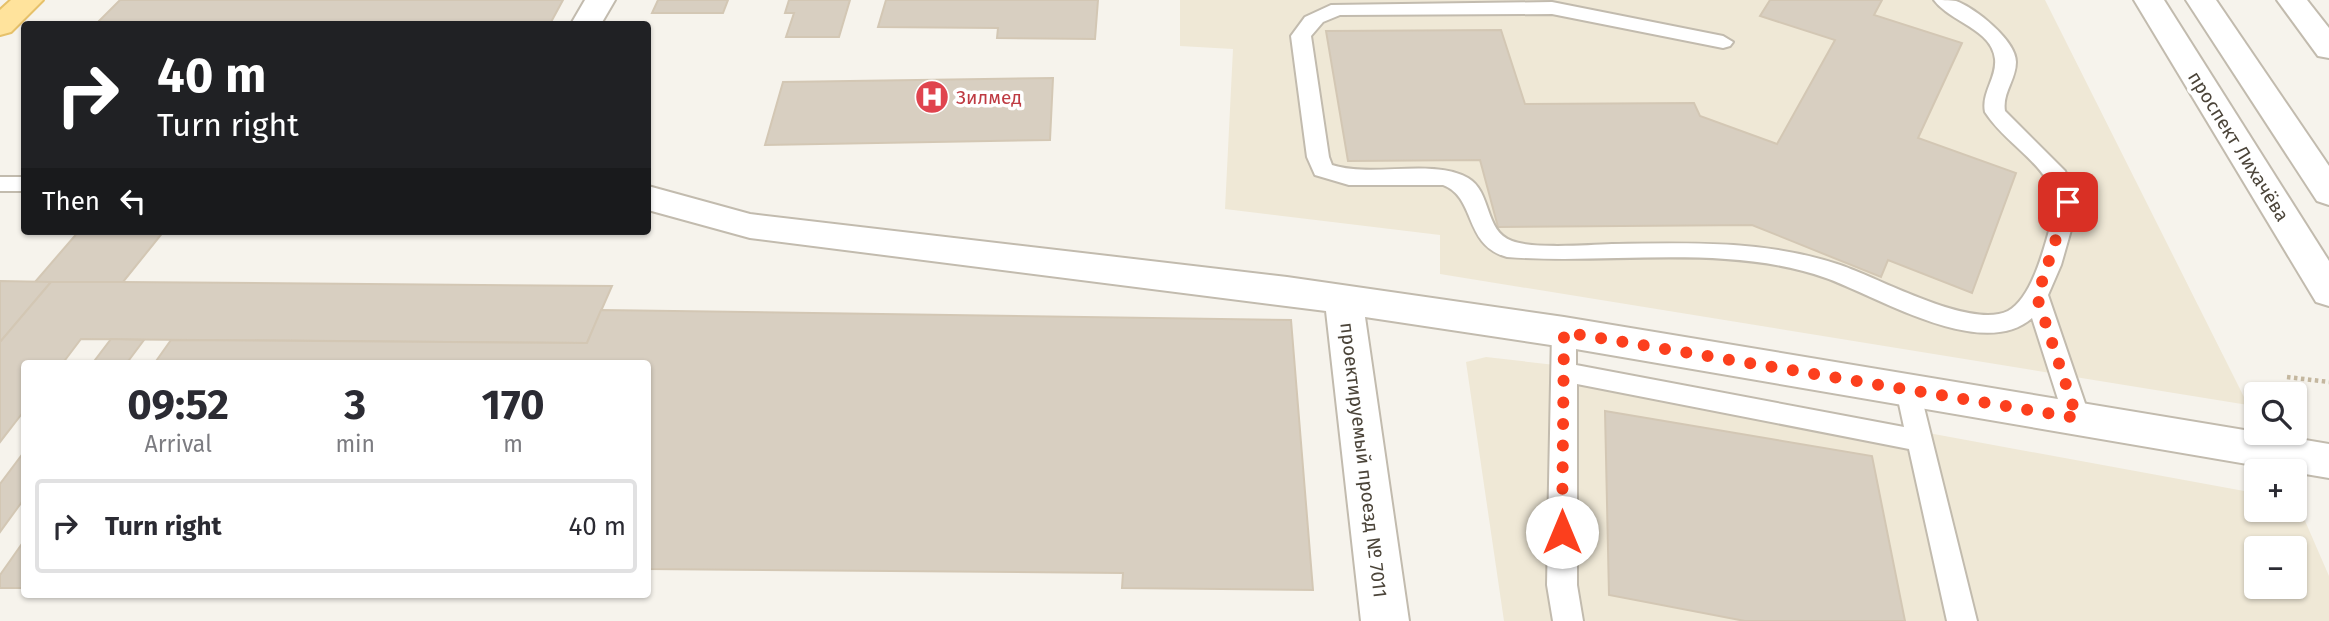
<!DOCTYPE html>
<meta charset="utf-8">
<style>
:root{--surface:#fff;--page:#f2f2f3;--text:#2b2b33;--muted:#7c7c81;--line:#e1e1e2}
body{margin:0;font-family:"Fira Sans",sans-serif;background:var(--page);color:var(--text);height:100vh;display:flex;flex-direction:column;font-size:26px;white-space:nowrap}
*{box-sizing:border-box;margin:0}
p{font-size:23px;color:var(--muted)}
.icon{flex:none;width:38px;height:38px;fill:none;stroke:currentColor;stroke-width:2;stroke-linecap:round;stroke-linejoin:round}
.map{position:relative;flex:1;overflow:hidden}
.drawer{position:absolute;left:21px;top:360px;width:630px;height:238px;display:flex;flex-direction:column;background:var(--surface);border-radius:7px;box-shadow:0 2px 5px #0004}
.drawer>*{flex:none}
.top-card{position:absolute;left:21px;top:21px;width:630px;height:214px;border-radius:7px;box-shadow:0 2px 5px #0004;background:#202124;color:#fff;overflow:hidden}
.controls{position:absolute;left:2244px;top:382px;display:grid;gap:14px}
.controls a{display:grid;place-items:center;width:63px;height:63px;border-radius:7px;background:var(--surface);box-shadow:0 2px 5px #0004;font-size:35px}
.pin{position:absolute;display:grid;place-items:center;width:60px;height:60px;color:#fff;margin:-30px;border-radius:14px;box-shadow:0 4px 10px #0006}
.me{position:absolute;width:77px;margin:-38px;rotate:0deg;stroke-linejoin:round;filter:drop-shadow(0 0 5px #0008)}
.turn{display:flex;align-items:center;gap:24px;height:147px;padding:0 21px;font-size:32px}
.turn .icon{width:91px;height:91px;stroke-width:2.5}
.turn b{display:block;font-size:49px;line-height:60px}
.then{display:flex;align-items:center;height:66px;padding:0 21px;background:#0003;gap:14px;font-size:26px}
.eta{display:flex;justify-content:space-evenly;align-items:center;height:119px;text-align:center}
.eta b{font-size:42px;font-weight:700;line-height:49px}
ul{padding:0;list-style:none}
li{display:flex;align-items:center;gap:21px;height:94px;margin:0 14px 10px;padding:0 7px;border:4px solid var(--line);border-radius:7px}
li div{flex:1}
li b{display:block;font-size:26px}
li em{font-style:normal}
.map>svg:first-child{display:block}
</style>
<div class="map">
<svg width="2329" height="621" viewBox="0 0 2329 621">
<rect width="100%" height="100%" fill="#f6f3ec"/>
<!-- education -->
<g fill="#efe8d6" fill-rule="evenodd">
<path d="M1180 0H2045L2248 405 1440 274V235L1225 209 1233 49 1180 46Z"/>
<path d="M1486 357 1564 366 2255 493 2256 509 2299 507 2329 576V621H1504L1466 362ZM2256 548H2294V586H2256Z"/>
</g>
<!-- building -->
<g fill="#d8cfc1" stroke="#d3c7b4" stroke-width="2">
<path d="M120 0H563L550 24H96Z"/>
<path d="M658 0H728L723 13H652Z"/>
<path d="M789 0H850L839 37H786L794 13H785Z"/>
<path d="M886 0H1098L1095 39 997 38 998 28 878 27Z"/>
<path d="M1770 0H1882L1874 15 1962 43 1918 138 2016 173 1972 293 1888 260 1881 277 1752 225 1498 227 1480 160 1348 161 1326 31 1501 30 1525 104 1694 103 1700 116 1777 144 1835 40 1760 16Z"/>
<path d="M1053 78 1050 140 765 145 783 82Z"/>
<path d="M79 231H164L123 282H35Z"/>
<path d="M0 281 51 282 0 342Z"/>
<path d="M51 282H123L612 286 587 343 81 339 62 364H24V411L0 442V342Z"/>
<path d="M601 310 1291 320 1313 590 1122 588 1123 573 648 569V364H154L171 340 587 343Z"/>
<path d="M111 339 144 340 126 364H92Z"/>
<path d="M1605 411 1872 456 1905 621H1745L1609 595Z"/>
<path d="M24 452V499L0 532V484Z"/>
<path d="M24 541V588H0V575Z"/>
</g>
<g fill="none" stroke-linecap="round" stroke-linejoin="round">
<!-- lane casing -->
<g stroke="#c2bbae" stroke-width="4">
<g id="lane">
<path d="M1934 0C1940 0 1950 0 1956 1 1975 8 2016 40 2016 62 2016 80 2002 93 2005 111L2065 171 2079 202 2061 265 2048 295 2090 418 2086 425 2077 428 2068 425 2064 418 2032 318C1982 362 1877 296 1826 278 1728 243 1609 265 1507 257 1463 245 1477 198 1443 185H1349L1315 175 1307 157 1291 36 1305 17 1331 5 1552 2 1723 36 1733 42 1730 46 1723 48 1552 14 1340 15 1323 22 1311 36 1329 157 1332 165C1373 178 1432 158 1468 178 1492 192 1484 231 1512 241 1533 249 1588 245 1612 244 1688 243 1764 240 1837 264 1876 276 1970 330 2008 311 2036 296 2048 231 2057 202 2046 162 2006 145 1985 112 1981 93 1997 78 1995 59 1992 29 1950 22 1934 0Z"/>
<rect x="0" y="177" width="24" height="14"/>
<path d="M1564 323 1573 325 1576 332V365L1904 427 1896 390 1900 383 1909 380 1918 383 1977 621H1947L1909 449 1577 384V585L1583 621H1553L1547 585 1552 332 1555 325Z"/>
</g>
</g>
<!-- street casing -->
<g stroke="#c2bbae" stroke-width="4">
<g id="street">
<path d="M585 0H615L601 24H571Z"/>
<path d="M2134 0H2164L2329 261V306L2316 302Z"/>
<path d="M2186 0H2216L2329 166V205L2317 201Z"/>
<path d="M2277 0H2307L2329 28V58L2318 56Z"/>
<path d="M648 186 750 214 1287 277 1564 317 2329 444V478L1564 347 1365 317 1409 621H1361L1326 311 750 238 648 210Z"/>
</g>
</g>
<!-- primary casing -->
<g stroke="#e6c16a" stroke-width="4">
<path id="primary" d="M11 0H43L11 32 0 35V10Z"/>
</g>
<!-- path -->
<path stroke="#c4b79f" stroke-width="4.5" stroke-dasharray="3.5 3.5" stroke-linecap="butt" d="M2287 377 2329 382"/>
<!-- lane -->
<use href="#lane" fill="#fff" fill-rule="evenodd"/>
<!-- street -->
<use href="#street" fill="#fff" fill-rule="evenodd"/>
<!-- primary -->
<use href="#primary" fill="#ffe39c" fill-rule="evenodd"/>
</g>
<g fill="none" stroke-linecap="round" stroke-linejoin="round">
<!-- route -->
<path stroke="#fc3f1d" stroke-width="12" stroke-dasharray="0 21.6" d="M1562 532 1564 332 2077 418 2037 297 2068 202"/>
</g>
<!-- icons -->
<defs>
<g id="hospital-disc" transform="scale(1.75)"><circle r="9.5" fill="#e0444e" stroke="#fff"/><path d="M-5-5h3v3.5h4V-5h3V5h-3V1.5h-4V5h-3Z" fill="#fff"/></g>
</defs>
<g fill-rule="evenodd">
<use href="#hospital-disc" x="932" y="97"/>
</g>
<g text-anchor="middle" stroke-width="7" stroke-linejoin="round" paint-order="stroke">
<!-- health labels -->
<g font-size="19" fill="#be3a42" stroke="#fff" text-anchor="start">
<text x="956" y="104">Зилмед</text>
</g>
<!-- street labels -->
<g font-size="19" fill="#4b4439" stroke="#fff">
<text transform="translate(2239 146) rotate(58)" y="7">проспект Лихачёва</text>
<text transform="translate(1364 460) rotate(83)" y="7">проектируемый проезд № 7011</text>
</g>
</g>
</svg>
<div class="controls">
<a><svg class="icon" aria-label="search" viewBox="0 0 24 24"><circle cx="10" cy="10" r="6"/><path d="M15 15l6 6"/></svg></a>
<a>+</a>
<a>−</a>
</div>
<div class="pin" style="left:2068px;top:202px;background:#d93025"><svg class="icon" aria-label="arrive" viewBox="0 0 24 24"><path d="M6 21V4h12l-3 4 3 4H6"/></svg></div>
<svg class="me" style="left:1562px;top:532px" viewBox="-20 -20 40 40"><circle r="19" fill="#fff"/><path d="M0-13L10 11 0 6-10 11z" fill="#fc3f1d"/></svg>
<div class="top-card">
<div class="turn"><svg class="icon" aria-label="right" viewBox="0 0 24 24"><path d="M7 20v-9h11M14 6l5 5-5 5"/></svg><div><b>40 m</b>Turn right</div></div>
<div class="then">Then<svg class="icon" aria-label="left" viewBox="0 0 24 24"><path d="M17 20v-9H6M10 6l-5 5 5 5"/></svg></div>
</div>
<section class="drawer">
<div class="eta">
<div><b>09:52</b><p>Arrival</p></div>
<div><b>3</b><p>min</p></div>
<div><b>170</b><p>m</p></div>
</div>
<ul>
<li><svg class="icon" aria-label="right" viewBox="0 0 24 24"><path d="M7 20v-9h11M14 6l5 5-5 5"/></svg><div><b>Turn right</b></div><em>40 m</em></li>
</ul>
</section>
</div>
